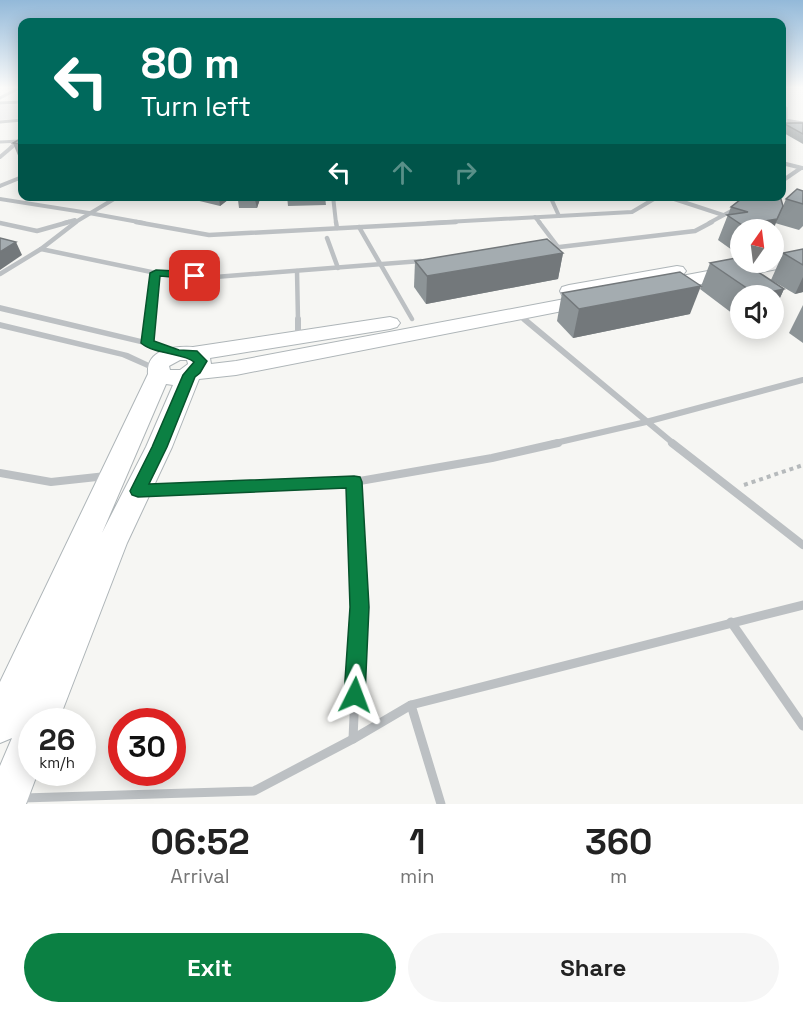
<!DOCTYPE html>
<style>
:root{--surface:#fff;--page:#f6f6f6;--text:#222;--muted:#767676;--accent:#0b8043}
body{margin:0;font-family:"Space Grotesk",sans-serif;background:var(--page);color:var(--text);height:100vh;display:flex;flex-direction:column;font-size:22px;white-space:nowrap}
*{box-sizing:border-box;margin:0}
p{font-size:20px;color:var(--muted)}
.icon{flex:none;width:33px;height:33px;fill:none;stroke:currentColor;stroke-width:2;stroke-linecap:round;stroke-linejoin:round}
.map{position:relative;height:804px;overflow:hidden}
.side{display:flex;flex-direction:column;background:var(--surface);flex:1}
.side>*{flex:none}
.banner{position:absolute;left:18px;top:18px;width:768px;height:183px;border-radius:12px;box-shadow:0 3px 15px #0003;background:#00695c;color:#fff;overflow:hidden}
.needle{width:39px;rotate:14deg}
.controls{position:absolute;left:730px;top:219px;display:grid;gap:12px}
.controls a{display:grid;place-items:center;width:54px;height:54px;border-radius:50%;background:var(--surface);box-shadow:0 3px 15px #0003;font-size:30px}
.speed{position:absolute;left:18px;top:708px;display:flex;gap:12px;font-size:30px;font-weight:700;text-align:center}
.speed>*{display:grid;place-content:center;width:78px;height:78px;border-radius:50%;background:var(--surface);box-shadow:0 3px 15px #0003;line-height:1}
.speed small{font-size:15px;font-weight:400}
.speed .limit{border:9px solid #d22;background:#fff;color:#111}
.pin{position:absolute;display:grid;place-items:center;width:51px;height:51px;color:#fff;margin:-26px;border-radius:12px;box-shadow:0 3px 9px #0006}
.me{position:absolute;width:66px;margin:-33px;rotate:3deg;stroke-linejoin:round;filter:drop-shadow(0 0 4px #0008)}
.turn{display:flex;align-items:center;gap:21px;height:126px;padding:0 24px;font-size:27px}
.turn .icon{width:78px;height:78px;stroke-width:2.5}
.turn b{display:block;font-size:42px;line-height:51px}
.lanes{display:flex;align-items:center;height:57px;padding:0 24px;background:#0003;justify-content:center;gap:30px;direction:ltr}
.lanes .off{opacity:.35}
.eta{display:flex;justify-content:space-evenly;align-items:center;height:102px;text-align:center}
.eta b{font-size:36px;font-weight:700;line-height:42px}
.action{display:flex;gap:12px;margin-top:auto;padding:12px 24px}
.action a{flex:1;height:69px;border-radius:36px;background:var(--accent);color:#fff;font-size:24px;font-weight:700;line-height:69px;text-align:center}
.action a+a{background:var(--page);color:var(--text)}
.map>svg:first-child{display:block}
</style>
<div class="map">
<svg width="803" height="804" viewBox="0 0 803 804">
<rect width="100%" height="100%" fill="#f6f6f3"/>
<!-- built -->
<path fill="#e7e7e7" d="M22 104V118L0 120V105Z"/>
<g fill="none" stroke-linecap="round" stroke-linejoin="round">
<!-- secondary casing -->
<g stroke="#aeb5b8" stroke-width="2">
<g id="secondary">
<path d="M803 254V264L660 292 653 290 651 286 653 282 660 280 756 262H774V259Z"/>
<path d="M677 266 683 267 686 271 683 275 569 297 562 295 560 291 562 287 569 285Z"/>
<path d="M591 294 598 296 601 300 598 304 236 375 199 379 172 447 127 543 58 722H32V772H38L26 804H0V766L12 738 0 743V682L148 374C146 349 174 346 193 347L390 317 397 319 400 323 397 327 390 329 210 358 211 364 236 361ZM187 360 188 364 180 370H170L169 366 180 360ZM166 384 173 385 146 447 102 533Z"/>
</g>
</g>
<!-- path -->
<path stroke="#b6babc" stroke-width="4" stroke-dasharray="4 4" stroke-linecap="butt" d="M744 485 803 465"/>
<!-- minor-far5 -->
<g stroke="#bcc0c3" stroke-width="3">
<path d="M782 88 798 87"/>
<path d="M0 98 19 88 10 87"/>
<path d="M0 103 22 102"/>
<path d="M782 105 786 108V118L782 122"/>
<path d="M785 120 803 123"/>
<path d="M0 122 22 120"/>
<path d="M0 142 20 141"/>
<path d="M11 147 15 144 22 145"/>
</g>
<!-- minor-far4 -->
<g stroke="#bcc0c3" stroke-width="4">
<path d="M0 157 13 146"/>
<path d="M782 163 802 168"/>
<path d="M782 181 801 168"/>
<path d="M0 186 22 177"/>
<path d="M333 196 336 223"/>
<path d="M550 196 559 216"/>
<path d="M665 196 723 215"/>
<path d="M89 213 144 223"/>
<path d="M535 217 540 223"/>
<path d="M64 223 75 220"/>
<path d="M74 223 119 196"/>
<path d="M428 223 632 212 659 196"/>
<path d="M709 223 735 209"/>
</g>
<!-- minor-far3 -->
<g stroke="#bcc0c3" stroke-width="4.5">
<path d="M136 222 209 235 456 222"/>
<path d="M336 222 337 228"/>
<path d="M539 222 558 247"/>
<path d="M0 223 37 231 69 222"/>
<path d="M359 227 412 319"/>
<path d="M327 238 338 268"/>
<path d="M551 248 695 231 712 222"/>
<path d="M41 249 156 273 215 277 421 261"/>
<path d="M297 271 298 320"/>
<path d="M0 274 41 249 76 222"/>
<path d="M519 314 526 320"/>
<path d="M150 320 156 273"/>
</g>
<!-- minor-far2 -->
<g stroke="#bcc0c3" stroke-width="6">
<path d="M298 319V336"/>
<path d="M524 319 674 444"/>
<path d="M147 343 150 319"/>
<path d="M551 444 646 422 803 380"/>
</g>
<!-- minor-far1 -->
<g stroke="#bcc0c3" stroke-width="8">
<path d="M672 443 803 545"/>
<path d="M0 473 51 482 106 476"/>
<path d="M354 482 359 603"/>
<path d="M144 490 354 482 492 458 558 443"/>
</g>
<!-- minor -->
<g stroke="#bcc0c3" stroke-width="9">
<path d="M731 622 803 726"/>
<path d="M411 705 441 804"/>
<path d="M353 739 359 601"/>
<path d="M23 798 254 791 353 739 411 705 803 605"/>
</g>
<!-- tertiary -->
<g fill="#bcc0c3" fill-rule="evenodd">
<path d="M0 197 89 211 92 213 89 215 0 201Z"/>
<path d="M0 305 150 341 181 351 183 353 178 356 144 345 0 311Z"/>
<path d="M0 322 128 353 162 369 160 371H154L122 357 0 328Z"/>
</g>
<!-- secondary -->
<use href="#secondary" fill="#fff" fill-rule="evenodd"/>
</g>
<!-- wall -->
<g fill="#8d9497">
<path d="M783 123H803V144L782 132V127Z"/>
<path d="M22 138V158H19L13 143Z"/>
<path d="M803 191V226L799 230 775 223 773 230H741V249L732 250 718 240 731 207 783 206 786 199Z"/>
<path d="M183 196H233L220 206 183 197Z"/>
<path d="M261 196 257 208H239L238 200Z"/>
<path d="M287 196 325 197 326 205 288 206Z"/>
<path d="M803 249V292L795 294 771 280 783 253Z"/>
<path d="M563 253 558 279 426 304 414 287 415 261Z"/>
<path d="M710 263 784 289 774 311V296H741V320L700 289Z"/>
<path d="M562 293 690 314 573 338 557 321Z"/>
<path d="M803 305V343L789 333Z"/>
</g>
<!-- shaded-wall -->
<g fill="#73787b">
<path d="M221 196H233L220 206 219 198Z"/>
<path d="M257 196H261L257 208 255 200Z"/>
<path d="M783 206 773 230H741V249L732 250 742 225Z"/>
<path d="M16 242 22 255 0 270V252Z"/>
<path d="M563 253 558 279 426 304 427 276Z"/>
<path d="M803 277V292L795 294Z"/>
<path d="M701 286 690 314 573 338 579 309Z"/>
<path d="M784 289 774 311V296H756L757 295Z"/>
</g>
<!-- building -->
<g fill="#a4acb0" stroke="#73787b" stroke-width="1.5">
<path d="M783 123H803V134Z"/>
<path d="M22 138V144L13 143Z"/>
<path d="M797 189 803 191V204L786 199Z"/>
<path d="M239 196H257L255 200H238Z"/>
<path d="M287 196H325V197L287 198Z"/>
<path d="M745 196H780L783 206 777 219 742 225 727 215 748 212 731 207Z"/>
<path d="M0 238 16 242 0 252Z"/>
<path d="M547 239 563 253 427 276 415 261Z"/>
<path d="M803 249V265L783 253Z"/>
<path d="M736 258 741 261V262H743L784 289 757 295 710 263Z"/>
<path d="M680 272 701 286 579 309 562 293Z"/>
</g>
<!-- sky -->
<linearGradient id="sky" x2="0" y2="1"><stop stop-color="#93b9d9"/><stop offset="0.44" stop-color="#fbfbfa"/><stop offset="1" stop-color="#fbfbfa" stop-opacity="0"/></linearGradient>
<rect width="803" height="199" fill="url(#sky)"/>
<!-- route -->
<path fill="#0b8043" stroke="#07532c" stroke-width="1.5" d="M156 270 195 272 200 276 195 279 160 276 154 341 179 350 197 351 207 361 200 373 195 377 167 447 149 484 354 476 360 477 362 482 369 607 365 695 362 703 355 706 347 703 344 695 350 607 346 488 138 497 132 495 130 491 152 447 183 375 194 362C185 353 155 355 141 343L150 273Z"/>
</svg>
<div class="controls">
<a><svg class="needle" viewBox="-14 -14 28 28"><path d="M0-13l5 13h-10z" fill="#e53935"/><path d="M0 13l5-13h-10z" fill="#767676"/></svg></a>
<a><svg class="icon" aria-label="sound" viewBox="0 0 24 24"><path d="M4 9h4l5-4v14l-5-4H4zM17 9q2 3 0 6"/></svg></a>
</div>
<div class="speed"><div>26<small>km/h</small></div><div class="limit">30</div></div>
<div class="pin" style="left:195px;top:276px;background:#d93025"><svg class="icon" aria-label="arrive" viewBox="0 0 24 24"><path d="M6 21V4h12l-3 4 3 4H6"/></svg></div>
<svg class="me" style="left:355px;top:695px" viewBox="-20 -20 40 40"><path d="M0-17L14 15 0 8-14 15z" fill="#0b8043" stroke="#fff" stroke-width="4"/></svg>
<div class="banner">
<div class="turn"><svg class="icon" aria-label="left" viewBox="0 0 24 24"><path d="M17 20v-9H6M10 6l-5 5 5 5"/></svg><div><b>80 m</b>Turn left</div></div>
<div class="lanes"><svg class="icon" aria-label="left" viewBox="0 0 24 24"><path d="M17 20v-9H6M10 6l-5 5 5 5"/></svg><svg class="icon off" aria-label="ahead" viewBox="0 0 24 24"><path d="M12 20V5M6 11l6-6 6 6"/></svg><svg class="icon off" aria-label="right" viewBox="0 0 24 24"><path d="M7 20v-9h11M14 6l5 5-5 5"/></svg></div>
</div>
</div>
<section class="side">
<div class="eta">
<div><b>06:52</b><p>Arrival</p></div>
<div><b>1</b><p>min</p></div>
<div><b>360</b><p>m</p></div>
</div>
<div class="action"><a>Exit</a><a>Share</a></div>
</section>
